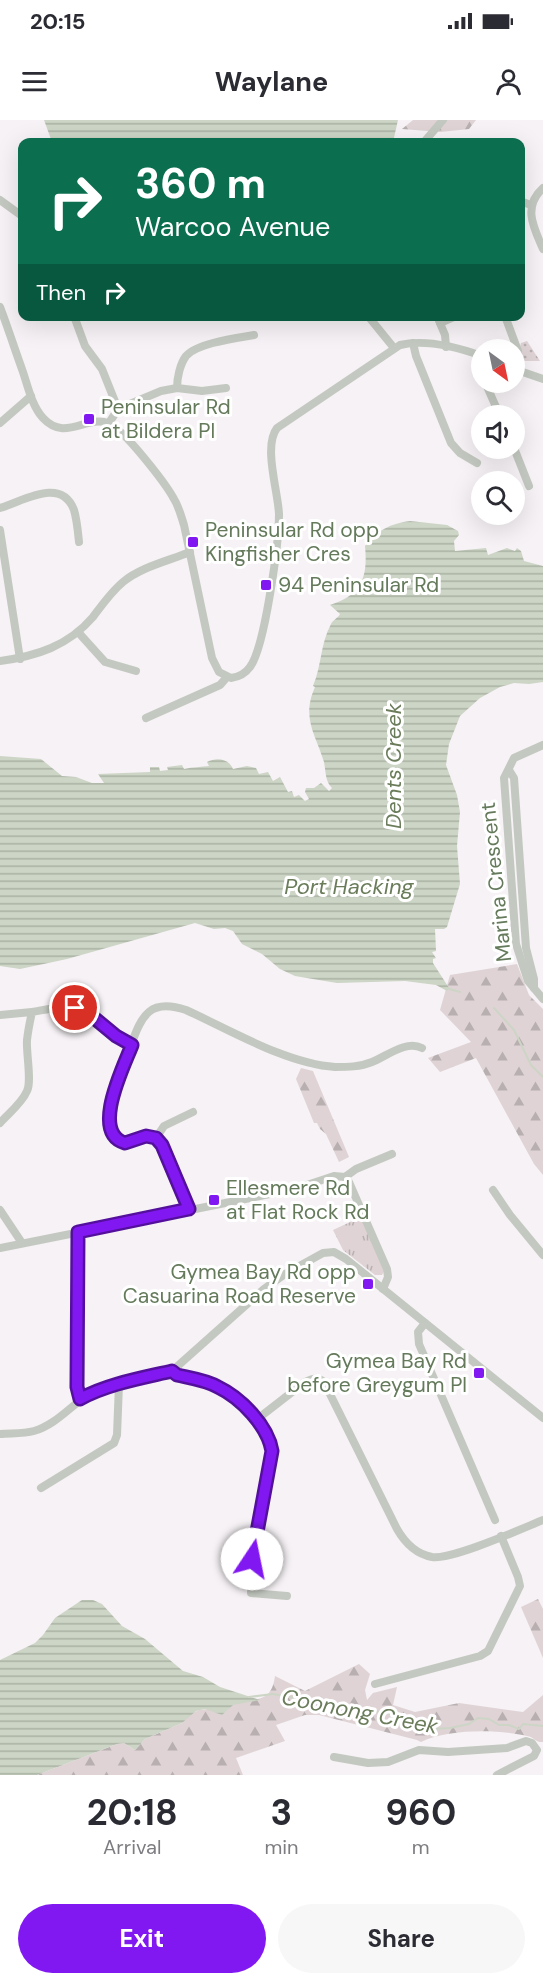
<!DOCTYPE html>
<style>
:root{--surface:#fff;--page:#f7f7f7;--text:#2b2b33;--muted:#7c7c81;--accent:#8118f1}
body{margin:0;font-family:"DM Sans",sans-serif;background:var(--page);color:var(--text);height:100vh;display:flex;flex-direction:column;font-size:22px;white-space:nowrap}
*{box-sizing:border-box;margin:0}
p{font-size:20px;color:var(--muted)}
.icon{flex:none;width:33px;height:33px;fill:none;stroke:currentColor;stroke-width:2;stroke-linecap:round;stroke-linejoin:round}
.map{position:relative;height:1655px;overflow:hidden}
.details{display:flex;flex-direction:column;background:var(--surface);flex:1}
.details>*{flex:none}
.top-card{position:absolute;left:18px;top:18px;width:507px;height:183px;border-radius:12px;box-shadow:0 6px 24px #0002;background:#0b6e4f;color:#fff;overflow:hidden}
.needle{width:39px;rotate:147deg}
.buttons{position:absolute;left:471px;top:219px;display:grid;gap:12px}
.buttons a{display:grid;place-items:center;width:54px;height:54px;border-radius:50%;background:var(--surface);box-shadow:0 6px 24px #0002;font-size:30px}
.pin{position:absolute;display:grid;place-items:center;width:51px;height:51px;color:#fff;margin:-26px;border:3px solid #fff;border-radius:50%;box-shadow:0 2px 6px #0007}
.me{position:absolute;width:66px;margin:-33px;rotate:11deg;stroke-linejoin:round;filter:drop-shadow(0 0 4px #0008)}
.turn{display:flex;align-items:center;gap:21px;height:126px;padding:0 18px;font-size:27px}
.turn .icon{width:78px;height:78px;stroke-width:2.5}
.turn b{display:block;font-size:42px;line-height:51px}
.then{display:flex;align-items:center;height:57px;padding:0 18px;background:#0003;gap:12px;font-size:22px}
.eta{display:flex;justify-content:space-evenly;align-items:center;height:102px;text-align:center}
.eta b{font-size:36px;font-weight:700;line-height:42px}
.primary-button{display:flex;gap:12px;margin-top:auto;padding:12px 18px}
.primary-button a{flex:1;height:69px;border-radius:36px;background:var(--accent);color:#fff;font-size:24px;font-weight:700;line-height:69px;text-align:center}
.primary-button a+a{background:var(--page);color:var(--text)}
.status{display:flex;justify-content:space-between;align-items:center;height:42px;padding:0 30px;background:var(--surface);direction:ltr}
.status svg{height:16px;fill:currentColor}
header{display:flex;justify-content:space-between;align-items:center;height:78px;padding:0 18px;background:var(--surface);font-size:27px;font-weight:700}
.map>svg:first-child{display:block}
</style>
<div class="status"><b>20:15</b><svg viewBox="0 0 49 12"><path d="M0 12V9h3v3zM5 12V6h3v6zM10 12V3h3v9zM15 12V0h3v12zM26 1h20v11H26zM47 4h2v5h-2z"/></svg></div>
<header><svg class="icon" aria-label="menu" viewBox="0 0 24 24"><path d="M4 6h16M4 12h16M4 18h16"/></svg>Waylane<svg class="icon" aria-label="person" viewBox="0 0 24 24"><circle cx="12" cy="8" r="4"/><path d="M4 21q1-7 8-7t8 7"/></svg></header>
<div class="map">
<svg width="543" height="1655" viewBox="0 0 543 1655">
<defs>
<pattern id="forest-firs" width="22" height="20" patternUnits="userSpaceOnUse" patternTransform="scale(1.5)"><rect width="22" height="20" fill="#dfd3d5"/><path d="M5 1l3.5 6h-7zM16 11l3.5 6h-7z" fill="#b8b0b0"/></pattern>
<pattern id="park-tufts" width="24" height="20" patternUnits="userSpaceOnUse" patternTransform="scale(1.5)"><rect width="24" height="20" fill="#dfd3d5"/><path d="M3 7l-1-3M5 7V3M7 7l1-3M15 17l-1-3M17 17v-4M19 17l1-3" fill="none" stroke="#b8b0b0"/></pattern>
<pattern id="garden-dots" width="8" height="8" patternUnits="userSpaceOnUse" patternTransform="scale(1.5)"><rect width="8" height="8" fill="#dfd3d5"/><path d="M2 2h.1M6 6h.1" fill="none" stroke="#b8b0b0" stroke-width="1.8" stroke-linecap="round"/></pattern>
<pattern id="water-rules" width="6" height="5" patternUnits="userSpaceOnUse" patternTransform="scale(1.5)"><rect width="6" height="5" fill="#cdd5c6"/><path d="M0 2.5h6" fill="none" stroke="#aab2a4"/></pattern>
</defs>
<rect width="100%" height="100%" fill="#f6f2f5"/>
<!-- forest -->
<g fill="url(#forest-firs)">
<path d="M413 0H476L469 9 440 12 402 9Z"/>
<path d="M517 844 529 875 543 889V1055L534 1044 476 938 440 952 428 938 471 922 440 890 450 855Z"/>
<path d="M301 948 313 951 349 1037 339 1042 326 1014 320 1009 317 1003H314L296 959Z"/>
<path d="M538 1479 543 1489V1538L521 1487Z"/>
<path d="M359 1544 370 1554 365 1570 367 1580 373 1573 397 1567 393 1585 415 1592 459 1583 523 1592 543 1575V1622C536 1623 534 1617 527 1616 497 1609 448 1609 421 1622L417 1620 319 1595H305L276 1605 285 1621 236 1638 243 1655H37L117 1624 124 1623 135 1630 145 1619 182 1603 190 1594 199 1590 209 1589 222 1595C225 1592 228 1587 232 1585 251 1576 271 1587 275 1556L305 1571Z"/>
</g>
<!-- park -->
<path fill="url(#park-tufts)" d="M361 1097 384 1151 382 1155H375L343 1130 333 1110Z"/>
<!-- garden -->
<path fill="url(#garden-dots)" d="M527 221 540 241H517L521 223Z"/>
<!-- water -->
<g fill="url(#water-rules)">
<path d="M44 0H398L393 22H52Z"/>
<path d="M410 401 447 405 458 411 459 415 454 421 455 431 486 428 488 435 507 428 515 431 517 428 521 431 524 441 543 446V562L529 564 514 563 500 567 480 578 460 596 449 624 446 645 457 675 460 692 457 726 460 764 447 807 444 809H435L436 831 432 832 436 838 433 839V843L449 868 447 871 436 865 405 861 337 863 295 856 280 849 262 834 242 824 233 811 225 808 214 809 195 803 67 839 20 849 0 846V636L41 639 62 656 76 657 92 663H104L98 654 150 652V647H159L160 651 168 650 167 647 182 645 184 649C193 647 201 647 209 646L207 642C217 637 229 639 233 649L247 646 256 648 259 654 268 652 273 661 280 657 288 672 292 671 294 677 299 675 305 681 309 679 305 672 306 668H314L321 663 329 671 332 668C325 661 326 652 324 642 316 615 301 598 315 567L313 566C322 544 320 525 331 504 333 500 338 498 340 494L330 485C362 475 368 457 365 426 375 411 392 403 410 401Z"/>
<path d="M82 1480H93L102 1484 122 1506 145 1519 183 1551 203 1557 220 1567 260 1580 233 1585 222 1595 205 1589 196 1591 182 1603 145 1619 135 1630 124 1623 117 1624 37 1655H0V1540L35 1523 43 1515 55 1498Z"/>
</g>
<g fill="none" stroke-linecap="round" stroke-linejoin="round">
<!-- stream -->
<g stroke="#cdd5c6" stroke-width="2">
<path d="M446 868 460 872"/>
<path d="M494 888 514 910 531 945 543 957"/>
<path d="M249 1577 273 1574 367 1591 388 1593 414 1605 433 1609 450 1608 469 1604 478 1598 489 1599 499 1605H509L519 1609 523 1604 543 1606"/>
</g>
<!-- minor -->
<g stroke="#c3c9c0" stroke-width="8">
<path d="M424 22 443 0"/>
<path d="M543 68C522 87 534 108 543 129"/>
<path d="M0 80 22 96"/>
<path d="M520 81 531 85"/>
<path d="M0 187C8 208 15 230 23 252 28 267 32 286 43 298 65 322 86 295 108 303 123 308 166 364 174 379 179 387 181 396 184 405L212 538 219 552 231 558C239 557 245 554 250 547 265 527 279 422 279 394 278 371 263 326 277 308L400 225C425 219 457 227 482 236"/>
<path d="M74 196 85 226 102 249 118 289"/>
<path d="M368 196 394 228"/>
<path d="M437 196 445 215 446 227"/>
<path d="M505 196 518 231 514 238"/>
<path d="M440 203 456 196"/>
<path d="M413 223 416 236 451 323 460 333 477 343"/>
<path d="M478 235 482 253"/>
<path d="M514 249 543 259"/>
<path d="M485 262 500 296"/>
<path d="M177 268C177 258 180 244 186 236 197 223 237 218 254 215"/>
<path d="M0 303 31 276"/>
<path d="M109 303 118 289 161 271 177 268 202 271 226 268"/>
<path d="M514 328 529 366"/>
<path d="M0 388C22 382 61 356 74 390 77 400 78 412 79 422"/>
<path d="M0 410 20 539"/>
<path d="M78 512 105 542 136 551"/>
<path d="M0 541C37 536 68 526 93 497 102 485 111 472 123 462 141 447 168 441 190 432"/>
<path d="M146 598 220 565 227 557"/>
<path d="M543 625 514 638 504 658 516 824 528 861 543 879"/>
<path d="M509 650 514 658 526 828 534 859V868"/>
<path d="M0 895 32 892"/>
<path d="M131 925C142 895 150 878 186 890 230 910 287 944 335 947 347 947 360 947 372 942 387 936 406 920 422 928"/>
<path d="M0 1003C9 993 22 983 27 971 32 961 26 933 27 920 28 911 30 901 32 892 45 890 62 885 75 889 93 893 114 915 131 925 124 946 90 1013 125 1023L146 1016 156 1018 162 1025 189 1089"/>
<path d="M156 1018 164 1006 193 992"/>
<path d="M345 1057 349 1062 387 1149 388 1157 383 1169"/>
<path d="M493 1070 510 1095 543 1135"/>
<path d="M0 1090 22 1123"/>
<path d="M78 1112 77 1267 80 1279"/>
<path d="M0 1128 295 1069 334 1056 345 1057 356 1049 392 1034"/>
<path d="M425 1203 418 1212 419 1224 495 1400"/>
<path d="M172 1251 177 1255C191 1258 206 1260 219 1267 244 1280 273 1311 272 1340L252 1439 251 1473 287 1476"/>
<path d="M256 1300 305 1262C313 1258 317 1257 324 1262L397 1409C405 1423 416 1434 432 1437 452 1440 521 1409 543 1400"/>
<path d="M0 1314C11 1313 23 1314 34 1311 56 1305 72 1284 91 1273L172 1251 264 1169 285 1154 323 1133 334 1132 346 1139 543 1298"/>
<path d="M41 1368 114 1323 117 1315 119 1264"/>
<path d="M375 1564 480 1536 488 1531 520 1466 518 1457 501 1416"/>
<path d="M334 1637 368 1643 388 1642 419 1630 448 1632 507 1628 526 1621 532 1623 537 1630 534 1636 497 1655"/>
</g>
</g>
<g fill="none" stroke-linecap="round" stroke-linejoin="round">
<!-- route casing -->
<g stroke="#54109d" stroke-width="15">
<path id="route" d="M75 888 93 897 116 916 132 925C124 946 90 1013 125 1023L146 1016 156 1018 162 1025 189 1089 78 1112 77 1267 80 1279C107 1264 142 1258 172 1251L177 1255C190 1258 206 1260 218 1267 241 1278 268 1306 272 1331L252 1439"/>
</g>
<!-- route -->
<use href="#route" stroke="#8118f1" stroke-width="10"/>
</g>
<!-- markers -->
<g fill="#8118f1" stroke="#fff" stroke-width="2">
<rect x="83" y="293" width="12" height="12" rx="3"/>
<rect x="187" y="416" width="12" height="12" rx="3"/>
<rect x="260" y="459" width="12" height="12" rx="3"/>
<rect x="208" y="1074" width="12" height="12" rx="3"/>
<rect x="362" y="1158" width="12" height="12" rx="3"/>
<rect x="473" y="1247" width="12" height="12" rx="3"/>
</g>
<g text-anchor="middle" stroke-width="6" stroke-linejoin="round" paint-order="stroke">
<!-- poi labels -->
<g font-size="21" fill="#647a5b" stroke="#fff" text-anchor="start">
<text x="101" y="294">Peninsular Rd<tspan x="101" dy="24">at Bildera Pl</tspan></text>
<text x="205" y="417">Peninsular Rd opp<tspan x="205" dy="24">Kingfisher Cres</tspan></text>
<text x="278" y="472">94 Peninsular Rd</text>
<text x="226" y="1075">Ellesmere Rd<tspan x="226" dy="24">at Flat Rock Rd</tspan></text>
<text x="356" y="1159" text-anchor="end">Gymea Bay Rd opp<tspan x="356" dy="24">Casuarina Road Reserve</tspan></text>
<text x="467" y="1248" text-anchor="end">Gymea Bay Rd<tspan x="467" dy="24">before Greygum Pl</tspan></text>
</g>
<!-- street labels -->
<g font-size="21" fill="#647a5b" stroke="#fff">
<text transform="translate(496 762) rotate(-96)" y="7">Marina Crescent</text>
</g>
<!-- water labels -->
<g font-size="22" font-style="italic" fill="#6a7c5a" stroke="#fff">
<text transform="translate(393 646) rotate(-90)" y="8">Dents Creek</text>
<text x="349" y="774">Port Hacking</text>
<text transform="translate(360 1591) rotate(11)" y="8">Coonong Creek</text>
</g>
</g>
</svg>
<div class="buttons">
<a><svg class="needle" viewBox="-14 -14 28 28"><path d="M0-13l5 13h-10z" fill="#e53935"/><path d="M0 13l5-13h-10z" fill="#7c7c81"/></svg></a>
<a><svg class="icon" aria-label="sound" viewBox="0 0 24 24"><path d="M4 9h4l5-4v14l-5-4H4zM17 9q2 3 0 6"/></svg></a>
<a><svg class="icon" aria-label="search" viewBox="0 0 24 24"><circle cx="10" cy="10" r="6"/><path d="M15 15l6 6"/></svg></a>
</div>
<div class="pin" style="left:75px;top:888px;background:#d93025"><svg class="icon" aria-label="arrive" viewBox="0 0 24 24"><path d="M6 21V4h12l-3 4 3 4H6"/></svg></div>
<svg class="me" style="left:252px;top:1439px" viewBox="-20 -20 40 40"><circle r="19" fill="#fff"/><path d="M0-13L10 11 0 6-10 11z" fill="#8118f1"/></svg>
<div class="top-card">
<div class="turn"><svg class="icon" aria-label="right" viewBox="0 0 24 24"><path d="M7 20v-9h11M14 6l5 5-5 5"/></svg><div><b>360 m</b>Warcoo Avenue</div></div>
<div class="then">Then<svg class="icon" aria-label="right" viewBox="0 0 24 24"><path d="M7 20v-9h11M14 6l5 5-5 5"/></svg></div>
</div>
</div>
<section class="details">
<div class="eta">
<div><b>20:18</b><p>Arrival</p></div>
<div><b>3</b><p>min</p></div>
<div><b>960</b><p>m</p></div>
</div>
<div class="primary-button"><a>Exit</a><a>Share</a></div>
</section>
